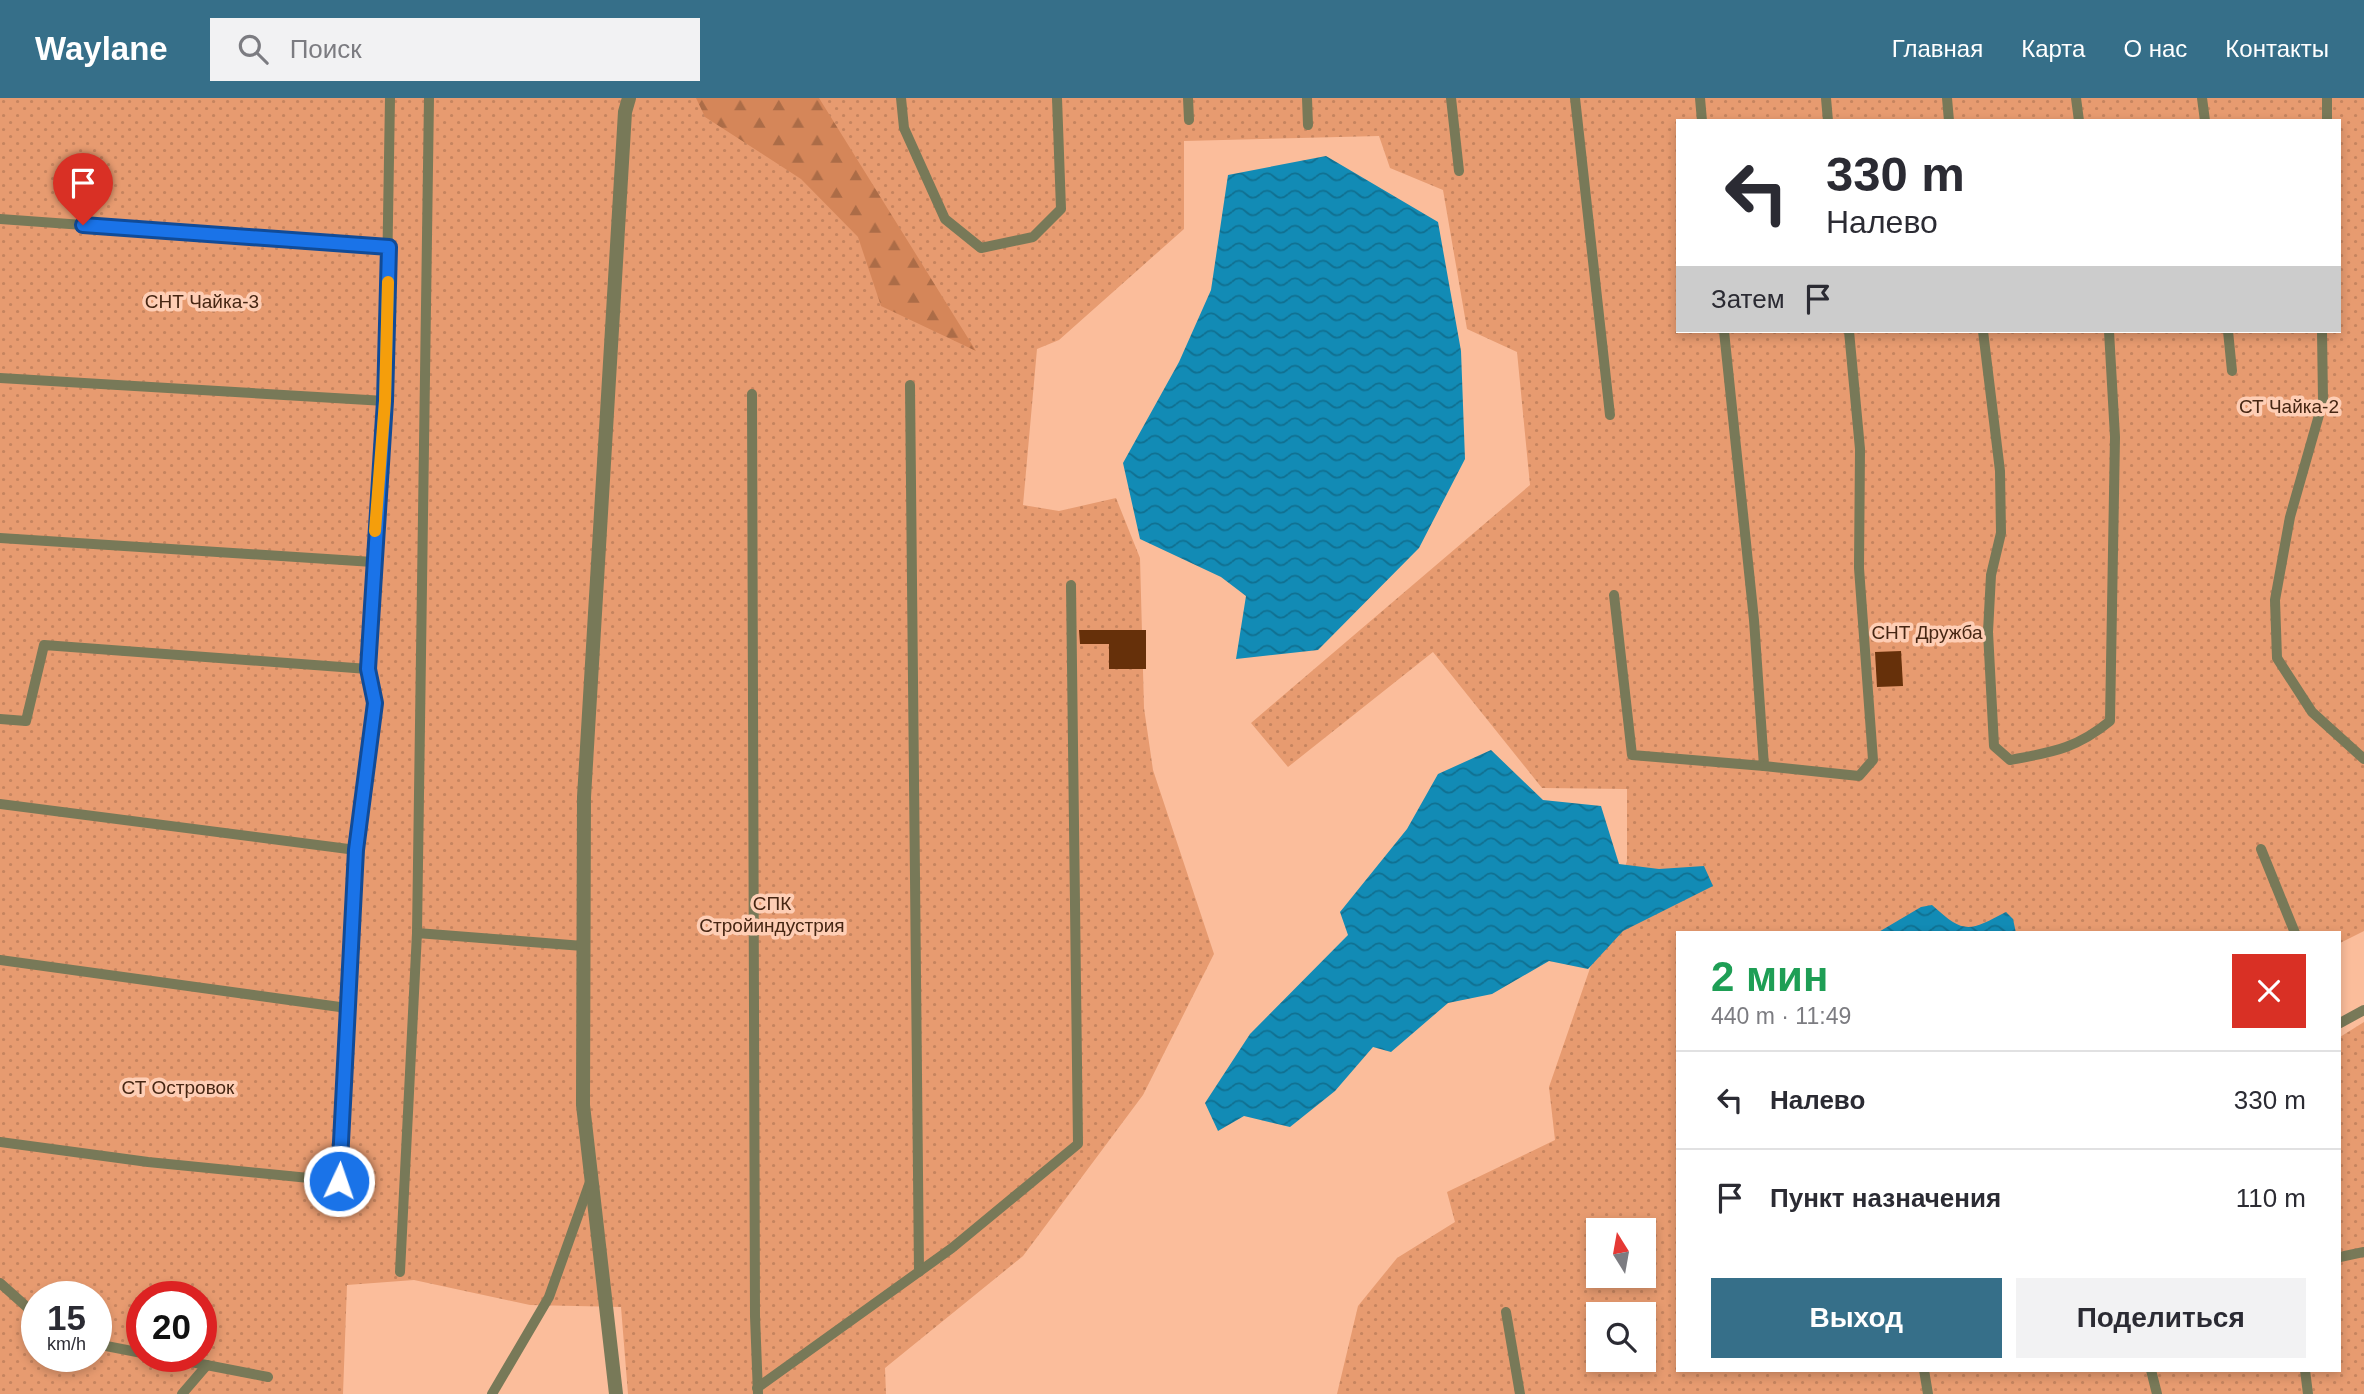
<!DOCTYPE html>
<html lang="ru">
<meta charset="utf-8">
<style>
:root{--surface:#fff;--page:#f2f2f3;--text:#2b2b33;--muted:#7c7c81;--line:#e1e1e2;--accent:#366f89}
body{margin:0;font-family:Arial,sans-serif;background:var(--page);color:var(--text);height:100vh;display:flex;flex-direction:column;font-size:26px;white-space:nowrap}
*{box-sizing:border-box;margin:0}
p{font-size:23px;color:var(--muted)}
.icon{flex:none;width:38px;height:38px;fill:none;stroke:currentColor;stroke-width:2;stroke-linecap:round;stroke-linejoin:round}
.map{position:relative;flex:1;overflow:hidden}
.drawer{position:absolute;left:1676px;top:833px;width:665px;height:441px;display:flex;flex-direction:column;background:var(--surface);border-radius:0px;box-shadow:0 4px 10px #0003}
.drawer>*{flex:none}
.guide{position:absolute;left:1676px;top:21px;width:665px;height:214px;border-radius:0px;box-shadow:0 4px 10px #0003;background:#fff;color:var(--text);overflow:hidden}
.needle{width:46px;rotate:349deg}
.fabs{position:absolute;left:1586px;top:1120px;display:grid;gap:14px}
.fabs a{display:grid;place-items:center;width:70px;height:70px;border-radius:0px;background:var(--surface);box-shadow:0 4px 10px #0003;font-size:35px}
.speed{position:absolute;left:21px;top:1183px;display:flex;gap:14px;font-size:35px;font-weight:700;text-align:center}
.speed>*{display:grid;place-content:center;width:91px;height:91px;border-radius:50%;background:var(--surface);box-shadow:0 4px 10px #0003;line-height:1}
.speed small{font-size:18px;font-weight:400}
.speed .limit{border:10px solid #d22;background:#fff;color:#111}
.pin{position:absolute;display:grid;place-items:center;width:60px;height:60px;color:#fff;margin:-72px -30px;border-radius:50% 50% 50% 0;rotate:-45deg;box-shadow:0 0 7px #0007}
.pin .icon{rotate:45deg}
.me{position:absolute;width:77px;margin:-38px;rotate:3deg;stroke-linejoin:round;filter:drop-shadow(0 0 5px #0008)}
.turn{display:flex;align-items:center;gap:24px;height:147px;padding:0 35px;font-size:32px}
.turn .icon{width:91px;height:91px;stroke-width:2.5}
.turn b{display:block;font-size:49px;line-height:60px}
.then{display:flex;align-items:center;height:66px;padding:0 35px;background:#0003;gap:14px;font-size:26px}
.round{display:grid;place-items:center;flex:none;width:74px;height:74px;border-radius:0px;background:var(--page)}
.summary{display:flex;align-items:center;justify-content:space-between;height:119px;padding:0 35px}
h1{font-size:42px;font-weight:600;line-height:52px;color:#1e9e55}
.button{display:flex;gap:14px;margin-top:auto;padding:14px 35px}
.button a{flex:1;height:80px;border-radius:0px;background:var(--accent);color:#fff;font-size:28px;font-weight:600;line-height:80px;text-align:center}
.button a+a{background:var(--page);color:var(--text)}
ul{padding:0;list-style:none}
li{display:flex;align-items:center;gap:21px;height:98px;padding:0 35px;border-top:2px solid var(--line)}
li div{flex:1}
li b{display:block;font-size:26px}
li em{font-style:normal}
header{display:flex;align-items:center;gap:42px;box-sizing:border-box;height:98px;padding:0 35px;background:var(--accent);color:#fff}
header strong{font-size:33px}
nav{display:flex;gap:38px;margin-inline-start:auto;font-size:24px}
.search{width:490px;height:63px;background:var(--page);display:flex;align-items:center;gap:18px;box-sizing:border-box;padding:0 24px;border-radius:0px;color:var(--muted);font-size:26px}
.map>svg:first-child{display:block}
</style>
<header>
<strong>Waylane</strong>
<div class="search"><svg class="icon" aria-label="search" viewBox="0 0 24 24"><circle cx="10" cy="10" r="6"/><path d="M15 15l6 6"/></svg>Поиск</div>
<nav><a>Главная</a><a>Карта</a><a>О нас</a><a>Контакты</a></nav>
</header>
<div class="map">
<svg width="2364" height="1296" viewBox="0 0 2364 1296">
<defs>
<pattern id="grass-dots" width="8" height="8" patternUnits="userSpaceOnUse" patternTransform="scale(1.75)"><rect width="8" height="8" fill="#e79b70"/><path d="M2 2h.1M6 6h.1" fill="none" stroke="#c6845f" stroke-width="1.8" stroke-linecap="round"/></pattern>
<pattern id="forest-firs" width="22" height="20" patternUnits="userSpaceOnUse" patternTransform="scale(1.75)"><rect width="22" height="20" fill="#d58659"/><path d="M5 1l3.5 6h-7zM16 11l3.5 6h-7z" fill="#ac6c47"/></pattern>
<pattern id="water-waves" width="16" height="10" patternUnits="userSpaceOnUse" patternTransform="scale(1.75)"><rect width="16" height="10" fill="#128bb5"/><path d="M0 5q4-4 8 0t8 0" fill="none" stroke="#107091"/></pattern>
</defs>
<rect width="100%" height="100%" fill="#fbbd9b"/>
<!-- grass -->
<path fill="url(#grass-dots)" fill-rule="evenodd" d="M0 0H2364V833L2340 845V835H1678V1272H2340V939L2364 924V1296H1337L1358 1208 1397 1160 1455 1124 1447 1094 1555 1042 1549 989 1627 763V691L1542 690 1433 554 1288 669 1251 625 1530 387 1517 254 1467 231 1443 92 1390 70 1379 38 1184 43V131L1059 242 1037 251 1023 407 1059 413 1116 400 1140 460 1144 610 1153 672 1214 856 1143 997 1023 1158 885 1270 886 1296H628L621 1209 530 1207 414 1182 347 1187 343 1296H0ZM1678 23H2340V233H1678ZM1598 1132H1643V1178H1598ZM37 1199H96V1258H37ZM142 1199H201V1258H142ZM1598 1216H1643V1262H1598Z"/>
<!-- forest -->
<path fill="url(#forest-firs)" d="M696 0H819L976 253 881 208 858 139 801 81 705 19Z"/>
<!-- water -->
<g fill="url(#water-waves)">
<path d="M1326 58 1438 124 1461 253 1465 361 1419 450 1318 552 1236 561 1246 498 1221 479 1140 441 1123 365 1179 264 1211 192 1228 77Z"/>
<path d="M1491 652 1543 702 1601 708 1619 766 1659 771 1704 768 1713 788 1623 833 1588 871 1549 863 1492 896 1448 905 1391 954 1373 949 1335 993 1290 1029 1244 1018 1218 1033 1205 1005 1250 936 1348 837 1340 814 1407 731 1438 676Z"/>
<path d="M1932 807C1964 836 1968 834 2006 814L2013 821 2016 835H1877L1921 809Z"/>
</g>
<!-- building -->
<g fill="#66300a">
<path d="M1079 532H1146V571H1109V546H1080Z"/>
<path d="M1901 553 1903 588 1877 589 1875 554Z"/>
</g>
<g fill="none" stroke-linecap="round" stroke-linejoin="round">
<!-- service -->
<g stroke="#787958" stroke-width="10">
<path d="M901 0 904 30 945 121 981 150 1033 139 1061 111 1057 0"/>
<path d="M1188 0 1189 22"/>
<path d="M1307 0 1308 27"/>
<path d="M1451 0 1459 73"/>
<path d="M1575 0 1610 317"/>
<path d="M1700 0 1702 23"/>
<path d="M1826 0 1828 23"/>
<path d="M1947 0 1949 23"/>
<path d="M2076 0 2079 23"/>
<path d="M2202 0 2205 23"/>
<path d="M2327 23V0"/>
<path d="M0 121 389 149"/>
<path d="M1983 233 2000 373 2001 435 1991 477 1988 534 1994 648 2010 662C2052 654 2076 651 2110 623L2115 339 2109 233"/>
<path d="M2228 233 2232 273"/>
<path d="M2322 233 2323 303 2290 419 2275 502 2277 560 2312 614 2364 661"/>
<path d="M0 280 385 303"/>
<path d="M910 287 919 1174"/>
<path d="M752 296 755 1218 758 1296"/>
<path d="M0 440 373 464"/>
<path d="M1614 497 1632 657 1764 668 1754 522 1724 233"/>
<path d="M0 621 26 623 44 547 368 571"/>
<path d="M1764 668 1859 678 1873 662 1859 470 1860 351 1849 233"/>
<path d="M0 706 356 752"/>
<path d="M2261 751 2295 835"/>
<path d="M417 835 429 0"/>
<path d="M0 862 347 910"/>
<path d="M2340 925 2364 912"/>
<path d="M0 1044 148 1064 339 1083 356 752 375 605 368 571 385 303 390 0"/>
<path d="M2340 1159 2364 1154"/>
<path d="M400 1174 417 835 583 848"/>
<path d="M0 1185 37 1218"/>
<path d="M1506 1214 1520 1296"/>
<path d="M96 1246 142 1255"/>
<path d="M160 1258 268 1279"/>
<path d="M1924 1272 1928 1296"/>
<path d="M2151 1272 2157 1296"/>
<path d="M2305 1272 2308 1296"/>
<path d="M757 1290 952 1150 1078 1046 1071 487"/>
<path d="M182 1296 207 1267"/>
<path d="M492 1296 549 1199 590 1084"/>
</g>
<!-- minor -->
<path stroke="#787958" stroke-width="14" d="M616 1296 583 1007 584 699 625 14 629 0"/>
</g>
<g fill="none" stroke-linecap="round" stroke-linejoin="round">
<!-- route casing -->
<g stroke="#114b97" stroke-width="18">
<path id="route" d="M83 127 389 149 385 303 368 571 375 605 356 752 339 1083"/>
</g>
<!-- route -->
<use href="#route" stroke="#1a73e8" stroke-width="12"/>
<!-- slow -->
<path stroke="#f59e0b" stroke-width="12" d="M375 433 385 303 388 184"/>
</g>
<g text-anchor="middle" stroke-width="7" stroke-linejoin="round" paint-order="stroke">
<!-- park labels -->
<g font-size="19" fill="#462613" stroke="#feceb5">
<text x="202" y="210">СНТ Чайка-3</text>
<text x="2289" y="315">СТ Чайка-2</text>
<text x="1927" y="541">СНТ Дружба</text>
<text x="772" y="812">СПК<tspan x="772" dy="22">Стройиндустрия</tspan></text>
<text x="178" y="996">СТ Островок</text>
</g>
</g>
</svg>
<div class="fabs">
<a><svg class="needle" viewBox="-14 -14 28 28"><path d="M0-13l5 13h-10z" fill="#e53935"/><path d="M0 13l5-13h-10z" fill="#7c7c81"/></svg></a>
<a><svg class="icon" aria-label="search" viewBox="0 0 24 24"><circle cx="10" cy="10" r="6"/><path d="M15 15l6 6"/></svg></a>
</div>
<div class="speed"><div>15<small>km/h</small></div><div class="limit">20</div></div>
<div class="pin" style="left:83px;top:127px;background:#d93025"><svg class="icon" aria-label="arrive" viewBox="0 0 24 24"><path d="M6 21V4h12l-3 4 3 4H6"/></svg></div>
<svg class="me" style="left:339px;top:1083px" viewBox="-20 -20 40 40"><circle r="17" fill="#1a73e8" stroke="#fff" stroke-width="3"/><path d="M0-11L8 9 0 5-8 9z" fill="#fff"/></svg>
<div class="guide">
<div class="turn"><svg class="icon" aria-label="left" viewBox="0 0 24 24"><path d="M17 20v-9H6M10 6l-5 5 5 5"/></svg><div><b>330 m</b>Налево</div></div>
<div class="then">Затем<svg class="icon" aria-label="arrive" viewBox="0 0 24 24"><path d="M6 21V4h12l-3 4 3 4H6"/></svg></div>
</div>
<section class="drawer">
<div class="summary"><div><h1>2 мин</h1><p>440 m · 11:49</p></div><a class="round" style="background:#d93025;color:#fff"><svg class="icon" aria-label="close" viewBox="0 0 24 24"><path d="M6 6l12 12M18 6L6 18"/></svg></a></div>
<ul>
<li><svg class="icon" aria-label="left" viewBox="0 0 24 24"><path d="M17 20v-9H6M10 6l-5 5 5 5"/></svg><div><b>Налево</b></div><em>330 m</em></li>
<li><svg class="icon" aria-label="arrive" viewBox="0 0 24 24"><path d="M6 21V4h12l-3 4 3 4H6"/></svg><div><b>Пункт назначения</b></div><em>110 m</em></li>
</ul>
<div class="button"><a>Выход</a><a>Поделиться</a></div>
</section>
</div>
